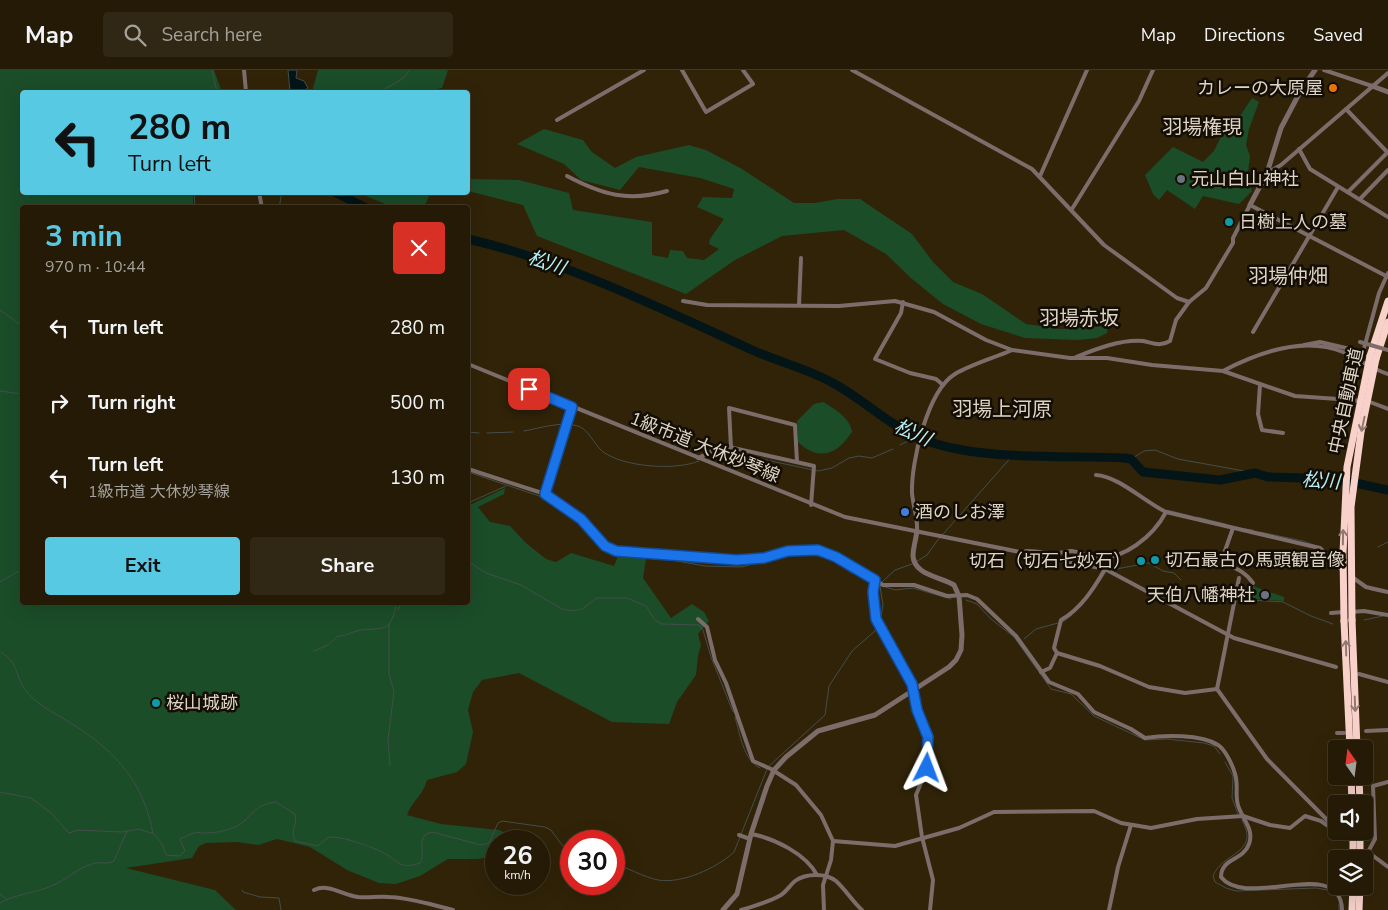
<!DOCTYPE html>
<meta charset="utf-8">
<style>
:root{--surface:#241a06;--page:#302714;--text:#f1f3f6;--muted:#a3a19b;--line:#413828;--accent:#58c9e3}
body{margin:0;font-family:"Nunito Sans","Noto Sans JP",sans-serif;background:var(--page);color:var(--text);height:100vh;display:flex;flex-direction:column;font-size:19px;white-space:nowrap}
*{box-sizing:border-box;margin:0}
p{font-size:16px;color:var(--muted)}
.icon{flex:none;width:28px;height:28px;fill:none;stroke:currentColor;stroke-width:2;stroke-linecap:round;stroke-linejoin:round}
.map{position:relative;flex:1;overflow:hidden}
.panel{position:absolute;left:20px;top:135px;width:450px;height:400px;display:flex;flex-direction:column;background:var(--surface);border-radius:5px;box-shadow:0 5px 20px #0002,0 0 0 1px var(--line)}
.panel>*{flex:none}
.banner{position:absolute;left:20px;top:20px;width:450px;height:105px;border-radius:5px;box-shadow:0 5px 20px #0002,0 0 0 1px var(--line);background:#58c9e3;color:#111;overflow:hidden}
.needle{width:32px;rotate:346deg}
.tools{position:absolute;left:1328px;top:670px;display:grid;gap:10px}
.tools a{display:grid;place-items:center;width:45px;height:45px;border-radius:5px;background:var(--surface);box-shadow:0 5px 20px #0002,0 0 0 1px var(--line);font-size:25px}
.speed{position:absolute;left:485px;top:760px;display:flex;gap:10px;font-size:25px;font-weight:700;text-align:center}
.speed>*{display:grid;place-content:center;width:65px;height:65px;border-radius:50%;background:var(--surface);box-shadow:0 5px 20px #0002,0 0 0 1px var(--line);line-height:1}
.speed small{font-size:12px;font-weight:400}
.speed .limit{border:8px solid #d22;background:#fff;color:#111}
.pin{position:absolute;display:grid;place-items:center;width:42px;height:42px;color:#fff;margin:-21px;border-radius:10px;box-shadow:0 2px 8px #0006}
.me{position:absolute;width:55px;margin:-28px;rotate:3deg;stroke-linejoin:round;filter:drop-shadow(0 0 4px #0008)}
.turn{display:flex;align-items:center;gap:18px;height:105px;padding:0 25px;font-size:22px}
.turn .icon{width:65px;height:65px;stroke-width:2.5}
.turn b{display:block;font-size:35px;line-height:42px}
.round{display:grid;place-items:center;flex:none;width:52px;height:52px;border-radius:5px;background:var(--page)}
.summary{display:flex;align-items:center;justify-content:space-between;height:85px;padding:0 25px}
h1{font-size:30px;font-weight:700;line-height:38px;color:var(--accent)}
.primary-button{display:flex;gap:10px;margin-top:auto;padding:10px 25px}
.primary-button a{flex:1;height:58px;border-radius:5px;background:var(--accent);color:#111;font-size:20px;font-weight:700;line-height:58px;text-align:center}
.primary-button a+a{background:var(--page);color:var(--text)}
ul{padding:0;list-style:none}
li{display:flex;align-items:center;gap:15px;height:75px;padding:0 25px}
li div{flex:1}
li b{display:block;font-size:19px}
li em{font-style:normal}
header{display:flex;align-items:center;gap:30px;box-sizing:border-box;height:70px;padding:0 25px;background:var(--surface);border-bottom:1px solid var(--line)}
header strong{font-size:24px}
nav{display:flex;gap:28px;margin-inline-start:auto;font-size:18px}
.search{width:350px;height:45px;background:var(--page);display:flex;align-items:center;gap:12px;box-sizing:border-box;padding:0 18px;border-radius:5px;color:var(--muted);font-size:19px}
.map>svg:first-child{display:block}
</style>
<header>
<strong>Map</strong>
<div class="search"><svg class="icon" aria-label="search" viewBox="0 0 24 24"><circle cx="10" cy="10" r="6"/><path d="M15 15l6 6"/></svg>Search here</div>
<nav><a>Map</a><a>Directions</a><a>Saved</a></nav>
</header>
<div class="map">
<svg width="1388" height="840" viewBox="0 0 1388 840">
<rect width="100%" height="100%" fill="#302308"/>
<!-- green -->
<g fill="#1b4d29">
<path d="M0 0H214L222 22H22V122L193 123V137L22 138V532H468V436L505 418 504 424 478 437 490 452 510 456 526 473 546 489 556 492 571 483 614 496 618 486 646 489 643 508 671 548 692 534 704 542 709 551 698 564 701 575 698 586 696 605 677 632 669 654 612 652 519 603 482 610 473 622 468 640 473 662 466 694 457 702 427 710C422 727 413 730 407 745L441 754 499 760 509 765 510 771H496V786L478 789H448L420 806 396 814 379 813 347 800 310 777 277 769 258 775 237 772 206 773 199 776 192 788 126 798 215 820 236 840H0Z"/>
<path d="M318 0H448L442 18 422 22H312Z"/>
<path d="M1252 28 1259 32 1249 59 1246 75 1250 86 1247 110 1252 121 1239 134 1203 126 1195 139 1167 120 1159 130 1153 124 1145 105 1173 77 1203 92 1214 81 1229 50 1240 46Z"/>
<path d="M544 59 583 70 592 82 615 98 636 87 689 75 706 80 742 99 794 133H815L837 129H860L912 164 933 192 953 212 982 224 1026 254 1060 259 1108 256 1107 263 1097 268 1078 270 1025 268 981 254 943 234 912 209 886 184 844 160 782 166 735 190 686 224 537 166 523 135 468 121V109L519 110 569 123 573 140 652 152V185L668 188 670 180 683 181 687 188 704 190 719 179 709 174 710 169 724 149 697 137 703 127 732 128 734 119 700 108 639 97 620 120 581 110 564 94 517 74Z"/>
<path d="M358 123H430L424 138 393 137Z"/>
<path d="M823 332C835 339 850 348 852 362 838 383 820 393 798 372L797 351 814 334Z"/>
<path d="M1253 516 1284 527V531L1250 529Z"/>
</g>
<!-- water -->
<path fill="#031517" stroke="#444e4b" d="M288 0H297L296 8 304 11 308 18 301 22H290Z"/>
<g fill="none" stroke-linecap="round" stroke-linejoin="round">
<!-- stream -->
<g stroke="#444e4b" stroke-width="1">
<path d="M212 0 217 22"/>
<path d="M380 22 402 9 410 0"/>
<path d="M194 122 195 138"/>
<path d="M279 138 282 122"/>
<path d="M0 240 22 256"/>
<path d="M0 321 22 324"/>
<path d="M524 361C541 358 561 351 578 356 588 359 594 374 602 381 622 397 675 401 699 391"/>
<path d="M468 362 479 363"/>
<path d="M487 363 513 362"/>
<path d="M900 375 918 366"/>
<path d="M704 387 724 381 818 401 832 398 849 388 859 386 872 388 893 379"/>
<path d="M1131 389 1144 381 1155 380 1178 389 1255 403"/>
<path d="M468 402 545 428 582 454 605 479 615 483 661 488 705 496 742 497 790 483H806L834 490 850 502 874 512"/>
<path d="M468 433 506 416"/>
<path d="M1167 440 1191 446"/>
<path d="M1197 447 1225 454"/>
<path d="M1245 459 1253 460"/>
<path d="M1260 462 1303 471 1322 478"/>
<path d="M1378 477 1388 472"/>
<path d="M1322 484 1334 497"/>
<path d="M468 491 486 503 521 515 562 539 571 541 582 539 597 528H627L646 536 655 550 662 554 699 555 703 560 711 587 733 642"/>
<path d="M916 492 927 485 937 471 1014 384"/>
<path d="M1116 499 1149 493 1163 501 1174 503 1181 510"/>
<path d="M0 512 22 499"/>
<path d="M882 512 895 500 912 494"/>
<path d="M882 516 895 520 913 518 951 529"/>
<path d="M1371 520 1385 523"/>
<path d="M1093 521 1106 502"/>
<path d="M1218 524 1234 526"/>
<path d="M1240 528H1244"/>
<path d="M966 530 977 534 991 549 1014 567 1051 619 1071 624 1094 646 1145 670 1167 669 1204 673 1214 676 1220 684"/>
<path d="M1251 530 1283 532 1311 546 1333 554"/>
<path d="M398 540 402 532"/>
<path d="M1364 550 1383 546"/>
<path d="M880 552 883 535 880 516"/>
<path d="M1063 552 1072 545"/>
<path d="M389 554V604L394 622 388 669 390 696"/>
<path d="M1024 569 1036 559 1058 553"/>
<path d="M314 581 328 575 338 566C347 566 353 561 361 560 388 558 390 561 397 532"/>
<path d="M1 582C21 595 14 607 27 622 39 637 59 645 74 655 117 683 143 712 153 763"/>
<path d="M735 647C740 664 743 690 760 698"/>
<path d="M1225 692 1233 706 1232 728 1238 744"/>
<path d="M769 696 825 645 829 616 852 581 875 561 878 555"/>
<path d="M0 722 31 728 51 743 69 763 78 760 122 762 139 759 154 764 162 774 166 785 180 786 185 781 180 769 196 762C206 765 230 761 239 755 254 744 254 735 276 732L295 744C298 755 290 759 295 771L318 776 327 768C337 764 369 776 380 781 397 788 397 801 420 793 426 783 417 774 426 764L432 762 481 775 489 773 498 753 502 751 545 757 551 760 571 787"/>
<path d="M1242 750C1261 784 1222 782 1213 806L1215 812 1226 818 1236 821 1316 818 1328 820"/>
<path d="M614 793C628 798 643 807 658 810 682 814 717 798 734 782L767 699"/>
<path d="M242 820 243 822 260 827 279 828 281 840"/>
<path d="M0 824 7 829"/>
<path d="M0 833C18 823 33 824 51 816 65 811 76 799 92 794 99 791 107 795 114 791L127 761"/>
<path d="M1339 834V840"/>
</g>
<!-- river -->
<g stroke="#031517" stroke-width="9">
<path d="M335 122 366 138"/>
<path d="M468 169C567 192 660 238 752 280 779 292 808 299 833 313 868 332 890 358 930 372 987 391 1065 385 1125 388L1131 389 1143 402 1220 410 1255 403 1268 407 1337 409 1388 420"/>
</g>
<!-- minor -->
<g stroke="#7c6d6a" stroke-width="4">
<path d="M244 0 246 22"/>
<path d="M682 0 706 42 753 14 743 0"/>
<path d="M852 0 1032 99 1104 175 1177 228 1189 232"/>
<path d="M1324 0 1372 16"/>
<path d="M1346 39 1388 83"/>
<path d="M557 50 644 0"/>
<path d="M1299 79 1310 99 1388 147"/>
<path d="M1267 103 1281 95 1388 3"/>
<path d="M567 106C603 125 628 132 667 121"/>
<path d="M1040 106 1087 0"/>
<path d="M259 122 262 138"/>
<path d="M1348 122 1388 82"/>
<path d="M1360 129 1388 100"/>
<path d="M1072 139 1139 31 1153 0"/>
<path d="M683 231 707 235 839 236 895 231 934 242 986 270 1012 280 1070 288H1107L1152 295 1223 301 1295 326 1352 330 1370 332 1388 339"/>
<path d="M903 232 901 243 875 289 910 303 936 309 943 315"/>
<path d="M799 235 801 188"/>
<path d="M1253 262 1338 117"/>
<path d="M1304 275 1320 272 1363 282 1379 223 1388 203"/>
<path d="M1076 287C1096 279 1121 269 1143 271 1153 273 1160 277 1170 271L1176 250 1189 232 1206 218 1233 173V168L1250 135 1388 207"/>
<path d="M468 294 845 447 1105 499 1234 568 1336 597"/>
<path d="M1223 301C1259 282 1304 266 1343 282 1359 289 1371 299 1388 304"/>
<path d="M1260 315 1258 344 1262 360 1283 363"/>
<path d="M731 378 729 338 795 355 797 392"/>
<path d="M698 388 717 379 729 377 814 396 811 435"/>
<path d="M468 399 545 424 581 449 605 476 616 481 737 490 764 488 788 481 818 480 836 487 883 515H914L947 526 967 525 977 529 1016 566 1049 612 1078 624 1094 642 1131 659 1145 668C1164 665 1201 664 1218 675 1225 679 1233 696 1235 704 1239 716 1234 727 1239 738 1244 751 1254 760 1249 774 1243 791 1221 788 1221 807 1246 840 1341 785 1342 840"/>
<path d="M1096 405C1118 406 1145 432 1166 442L1311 476 1320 478 1342 500"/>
<path d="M545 424 572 337"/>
<path d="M1233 458 1221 492C1234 498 1244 500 1253 513"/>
<path d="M917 461C918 448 913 436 912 423 911 393 927 321 955 304 972 294 994 288 1012 280"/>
<path d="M1026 481C1035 481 1044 483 1053 483 1059 484 1065 481 1072 481 1079 482 1087 486 1094 487 1123 492 1154 465 1166 442"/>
<path d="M1105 499C1094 518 1081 539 1061 550L1054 578 1057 583 1100 596 1149 617 1185 623 1217 619"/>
<path d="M1352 507 1366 517 1388 522"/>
<path d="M875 510 873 522 876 549 911 614 917 640 928 667 927 698 916 725 922 767 933 810 930 840"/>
<path d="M1351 542 1364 541 1388 545"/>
<path d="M1331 543 1344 542"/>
<path d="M698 549 707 557 715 590 726 613 753 691 771 699 796 715 821 745 833 771 831 790 823 815 824 840"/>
<path d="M1041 602 1050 598 1057 583"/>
<path d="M1359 604 1388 612"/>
<path d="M1217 619 1267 689 1336 759"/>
<path d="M1217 619 1239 508"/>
<path d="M1366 661 1388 660"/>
<path d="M1337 663H1344"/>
<path d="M1388 712 1373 716 1375 769 1368 782 1388 797"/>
<path d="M751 764C774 768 806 784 817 805"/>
<path d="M739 765 750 769"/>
<path d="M833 771 895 776 959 758 994 742 1094 741 1121 753 1151 758 1197 749 1243 746 1270 755 1290 758 1305 746 1321 751 1344 767"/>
<path d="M314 820C329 813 342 825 358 827 368 828 379 826 389 827 412 828 432 835 453 840"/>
<path d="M741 840C755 836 769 832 781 825 787 821 790 815 795 811 806 803 826 803 836 811 846 820 852 831 862 840"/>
<path d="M1109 840 1118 797 1131 755"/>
</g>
<!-- tertiary -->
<g stroke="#7c6d6a" stroke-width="5">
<path d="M1372 16 1388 22"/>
<path d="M1250 135 1267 103 1281 58 1300 22 1315 0"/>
<path d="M723 840 737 824 751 764 767 716 774 700 786 687 818 661 875 645 949 597 956 590 961 580 962 565 959 526 954 515C941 507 914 505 913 486 913 478 916 469 917 461"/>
</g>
<!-- motorway -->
<g stroke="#f8d2ca" stroke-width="7">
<path d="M1370 286 1388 231"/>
<path d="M1376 289 1388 252"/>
<path d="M1352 550 1357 679"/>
<path d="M1344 551 1350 679"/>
<path d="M1351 706 1352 734"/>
<path d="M1359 706 1360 734"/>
<path d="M1353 761V789"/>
<path d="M1360 761V789"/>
<path d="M1352 840 1353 816"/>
<path d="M1359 840 1360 816"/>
</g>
<!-- minor-bridge -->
<path stroke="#7c6d6a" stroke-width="4" d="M1360 272 1388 280"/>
<!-- motorway-bridge -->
<g stroke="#f8d2ca" stroke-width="7">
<path d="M1352 550 1351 437 1361 362 1376 289"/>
<path d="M1344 551 1343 483 1347 397 1370 286"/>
</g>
</g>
<!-- one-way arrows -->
<defs><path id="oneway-shaft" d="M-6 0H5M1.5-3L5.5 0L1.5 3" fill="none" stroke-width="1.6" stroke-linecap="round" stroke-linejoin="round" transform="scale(1.25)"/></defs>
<g stroke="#917971">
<use href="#oneway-shaft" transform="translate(1363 354) rotate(102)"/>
<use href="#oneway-shaft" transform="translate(1343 467) rotate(-89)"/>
<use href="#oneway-shaft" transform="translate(1346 578) rotate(-92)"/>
<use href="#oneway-shaft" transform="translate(1355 634) rotate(88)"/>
</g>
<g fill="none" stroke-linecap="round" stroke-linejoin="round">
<!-- route casing -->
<g stroke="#114b97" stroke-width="12">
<path id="route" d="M529 319 572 337 545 424 581 449 605 476 616 481 737 490 764 488 788 481 818 480 836 487 875 510 873 522 876 549 912 614 917 640 928 667 927 698"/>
</g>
<!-- route -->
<use href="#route" stroke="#1a73e8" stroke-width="9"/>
</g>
<!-- markers -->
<circle fill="#e8710a" stroke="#130d04" stroke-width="2" cx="1333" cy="18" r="5"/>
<g fill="#6b7280" stroke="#130d04" stroke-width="2">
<circle cx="1181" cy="109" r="5"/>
<circle cx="1265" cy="525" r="5"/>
</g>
<g fill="#0f9aa8" stroke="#130d04" stroke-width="2">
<circle cx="1229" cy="152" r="5"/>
<circle cx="1155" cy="490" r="5"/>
<circle cx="1141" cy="491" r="5"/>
<circle cx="156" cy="633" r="5"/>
</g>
<circle fill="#3f7fe0" stroke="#130d04" stroke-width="2" cx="905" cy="442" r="5"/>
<g text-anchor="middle" stroke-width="5" stroke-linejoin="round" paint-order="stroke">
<!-- poi labels -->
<g font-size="18" fill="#ddd4c5" stroke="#130d04" text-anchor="start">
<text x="1323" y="24" text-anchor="end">カレーの大原屋</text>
<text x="1191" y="115">元山白山神社</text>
<text x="1239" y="158">日樹上人の墓</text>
<text x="915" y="448">酒のしお澤</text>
<text x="1165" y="496">切石最古の馬頭観音像</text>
<text x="1131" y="497" text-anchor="end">切石（切石七妙石）</text>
<text x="1255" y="531" text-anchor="end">天伯八幡神社</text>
<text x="166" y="639">桜山城跡</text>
</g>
<!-- street labels -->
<g font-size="18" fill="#ddd4c5" stroke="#130d04">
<text transform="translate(1346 331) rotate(-78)" y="6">中央自動車道</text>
<text transform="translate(705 377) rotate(22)" y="6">1級市道 大休妙琴線</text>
</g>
<!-- water labels -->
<g font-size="19" font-style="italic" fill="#b3f0f8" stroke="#130d04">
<text transform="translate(547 192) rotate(19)" y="7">松川</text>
<text transform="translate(913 362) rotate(24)" y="7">松川</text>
<text transform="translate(1321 410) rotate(4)" y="7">松川</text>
</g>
<!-- quarter labels -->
<g font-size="20" fill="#ddd4c5" stroke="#130d04">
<text x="1202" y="64">羽場権現</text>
<text x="1288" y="213">羽場仲畑</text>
<text x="1079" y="255">羽場赤坂</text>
<text x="1002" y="346">羽場上河原</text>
</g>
</g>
</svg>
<div class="tools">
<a><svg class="needle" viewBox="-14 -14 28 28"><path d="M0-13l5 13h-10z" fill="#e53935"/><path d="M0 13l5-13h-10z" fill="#a3a19b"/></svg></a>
<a><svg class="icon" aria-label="sound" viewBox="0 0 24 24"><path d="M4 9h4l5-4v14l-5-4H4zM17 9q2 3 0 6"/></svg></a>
<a><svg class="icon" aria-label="layers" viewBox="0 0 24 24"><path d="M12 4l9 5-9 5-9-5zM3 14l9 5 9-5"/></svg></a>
</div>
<div class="speed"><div>26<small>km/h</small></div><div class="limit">30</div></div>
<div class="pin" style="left:529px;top:319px;background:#d93025"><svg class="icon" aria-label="arrive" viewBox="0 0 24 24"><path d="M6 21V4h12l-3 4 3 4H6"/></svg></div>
<svg class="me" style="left:927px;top:698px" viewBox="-20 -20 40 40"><path d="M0-17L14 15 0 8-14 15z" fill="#1a73e8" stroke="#fff" stroke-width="4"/></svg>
<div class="banner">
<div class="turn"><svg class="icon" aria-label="left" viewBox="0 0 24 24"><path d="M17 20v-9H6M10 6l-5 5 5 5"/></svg><div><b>280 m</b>Turn left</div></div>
</div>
<section class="panel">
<div class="summary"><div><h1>3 min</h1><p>970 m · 10:44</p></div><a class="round" style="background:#d93025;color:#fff"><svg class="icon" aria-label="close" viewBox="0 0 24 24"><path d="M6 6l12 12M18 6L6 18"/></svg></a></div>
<ul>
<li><svg class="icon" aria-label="left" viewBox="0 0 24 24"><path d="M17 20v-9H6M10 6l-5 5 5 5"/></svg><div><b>Turn left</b></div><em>280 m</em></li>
<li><svg class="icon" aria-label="right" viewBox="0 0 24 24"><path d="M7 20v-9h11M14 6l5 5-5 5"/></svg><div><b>Turn right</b></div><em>500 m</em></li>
<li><svg class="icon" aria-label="left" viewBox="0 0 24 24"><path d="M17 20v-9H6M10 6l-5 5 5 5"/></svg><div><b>Turn left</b><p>1級市道 大休妙琴線</p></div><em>130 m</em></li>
</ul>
<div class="primary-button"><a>Exit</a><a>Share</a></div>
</section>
</div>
